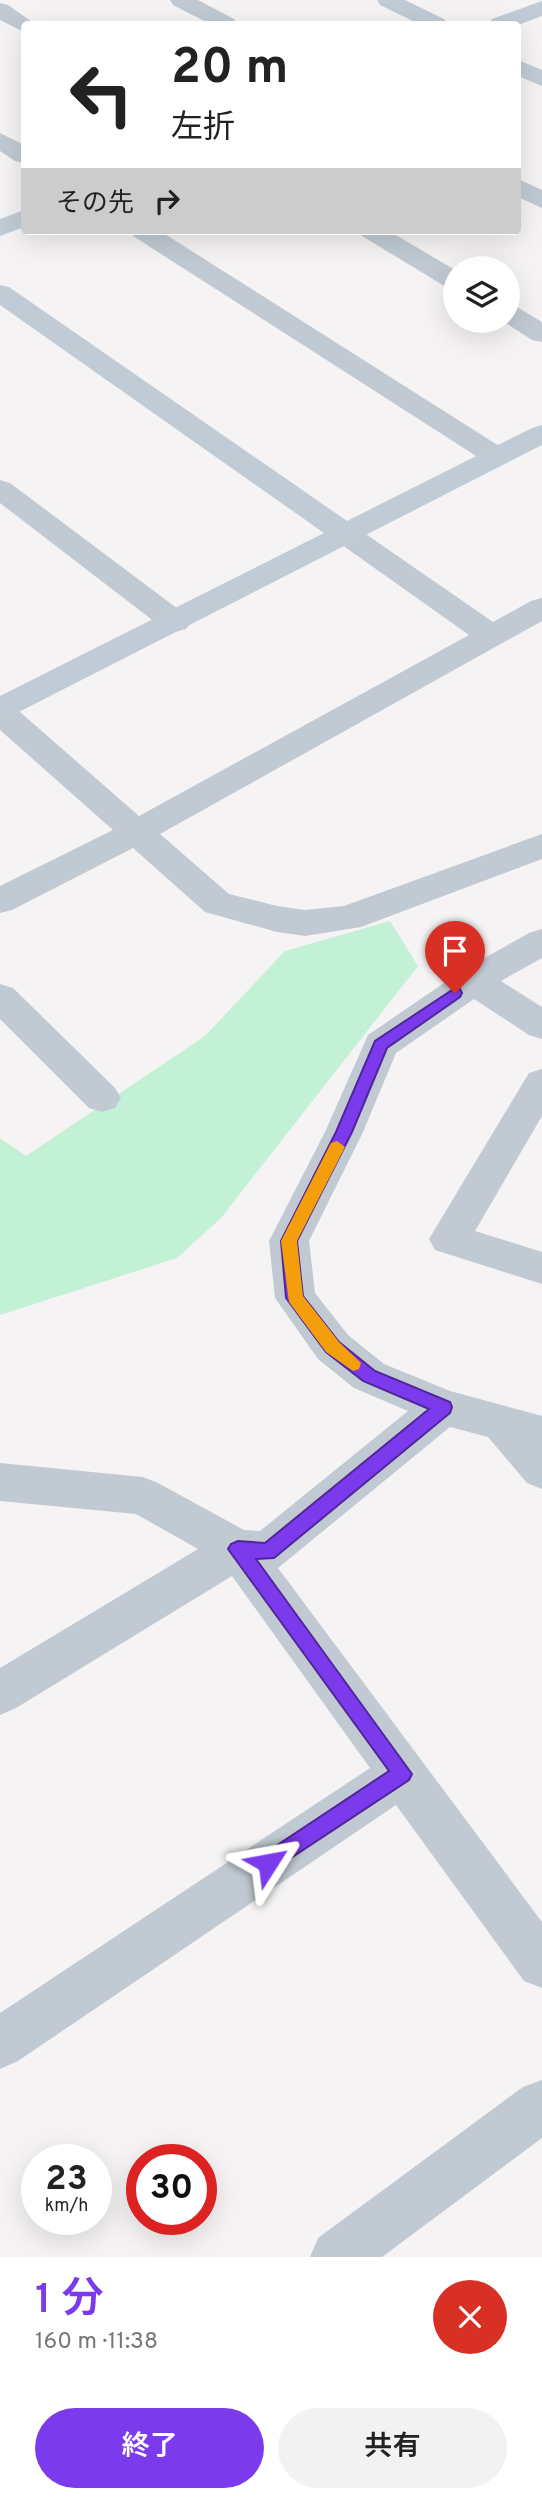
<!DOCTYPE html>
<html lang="ja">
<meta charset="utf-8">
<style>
:root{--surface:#fff;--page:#f2f2f2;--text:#222;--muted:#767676;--accent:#7c3aed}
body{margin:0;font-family:Overpass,"Noto Sans JP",sans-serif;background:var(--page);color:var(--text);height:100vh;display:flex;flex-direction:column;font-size:26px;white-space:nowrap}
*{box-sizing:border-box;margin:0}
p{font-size:23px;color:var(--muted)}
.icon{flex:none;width:38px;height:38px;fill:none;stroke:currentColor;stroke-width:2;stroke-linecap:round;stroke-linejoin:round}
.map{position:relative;height:2257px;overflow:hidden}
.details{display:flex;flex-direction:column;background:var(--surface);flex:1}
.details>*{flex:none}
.top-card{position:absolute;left:21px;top:21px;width:500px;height:214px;border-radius:7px;box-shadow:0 7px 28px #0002;background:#fff;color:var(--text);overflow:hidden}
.fabs{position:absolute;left:443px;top:256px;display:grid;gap:14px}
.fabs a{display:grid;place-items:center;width:77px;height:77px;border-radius:50%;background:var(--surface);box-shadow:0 7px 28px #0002;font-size:35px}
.speed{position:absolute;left:21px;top:2144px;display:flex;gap:14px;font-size:35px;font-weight:700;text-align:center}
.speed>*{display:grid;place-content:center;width:91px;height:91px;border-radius:50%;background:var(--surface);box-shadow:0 7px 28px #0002;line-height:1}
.speed small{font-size:18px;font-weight:400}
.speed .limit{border:10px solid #d22;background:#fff;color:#111}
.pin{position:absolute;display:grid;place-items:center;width:60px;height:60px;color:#fff;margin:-72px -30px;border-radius:50% 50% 50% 0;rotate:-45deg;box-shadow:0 0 7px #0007}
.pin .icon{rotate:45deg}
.me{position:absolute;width:77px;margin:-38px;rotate:56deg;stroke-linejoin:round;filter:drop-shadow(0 0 5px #0008)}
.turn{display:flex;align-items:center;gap:24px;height:147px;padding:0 35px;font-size:32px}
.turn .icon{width:91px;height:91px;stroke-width:2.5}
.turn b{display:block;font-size:49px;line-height:60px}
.then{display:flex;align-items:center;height:66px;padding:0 35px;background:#0003;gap:14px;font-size:26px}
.round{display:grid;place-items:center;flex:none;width:74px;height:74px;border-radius:37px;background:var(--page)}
.headline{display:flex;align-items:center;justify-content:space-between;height:119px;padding:0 35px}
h1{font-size:42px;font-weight:600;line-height:52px;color:var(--accent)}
.action{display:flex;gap:14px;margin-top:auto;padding:14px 35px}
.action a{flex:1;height:80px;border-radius:42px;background:var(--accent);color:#fff;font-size:28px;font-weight:600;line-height:80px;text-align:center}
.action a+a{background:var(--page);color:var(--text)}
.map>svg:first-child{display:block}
</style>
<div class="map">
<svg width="542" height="2257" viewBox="0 0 542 2257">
<rect width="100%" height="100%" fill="#f5f3f3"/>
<!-- green -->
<path fill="#c3f1d5" d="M390 921 418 966 221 1218 177 1258 0 1315V1138L26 1156 205 1036 285 951Z"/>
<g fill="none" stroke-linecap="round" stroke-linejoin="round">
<!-- street -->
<g fill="#c1cad2" fill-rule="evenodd">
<path d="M170 0H198L234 19 237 24H210L173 5Z"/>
<path d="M0 3 8 5 35 24H24V32L0 20Z"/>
<path d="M0 133 24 145V163L15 161 0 151Z"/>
<path d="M518 179 542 190V208L518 197Z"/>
<path d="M129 231H160L507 451 511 457 507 463 497 466 487 463 133 236Z"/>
<path d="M358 231H389L455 270V289L446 287 362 236Z"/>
<path d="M508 305 517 307 542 322V342L532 340 501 320H508Z"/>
<path d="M0 480 10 483 186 615 191 622 186 629 175 632 164 629 0 503Z"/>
<path d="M346 525 357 528 493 622 531 601 542 598V621L160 834 229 894 277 906 305 910 344 906 542 834V859L361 927 305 936 277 932 205 912 133 848 12 910 0 913V886L113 830 0 730V701L12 705 139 816 469 635 335 540 331 534 335 528Z"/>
<path d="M542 929V958L501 981 542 1007V1039L529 1035 474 999 396 1053 363 1132 309 1241 315 1293 348 1335 384 1364 450 1391 542 1416V1489L527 1483 488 1437 450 1427 278 1568 542 1922V1988L524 1981 396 1805 18 2061 0 2069V2013L370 1768 232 1576 16 1708 0 1715V1668L198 1549 136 1514 0 1501V1463L143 1477 158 1483 244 1530 260 1531 408 1411 354 1388 318 1359 275 1298 269 1241 325 1132 368 1035 460 972 529 933Z"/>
<path d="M0 984 13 988 115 1088 121 1098 115 1108 102 1112 89 1108 0 1019Z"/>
<path d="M542 1069V1116L475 1231 542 1252V1284L435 1250 429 1239 529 1073Z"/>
<path d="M542 2080V2138L382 2257H310L318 2238 523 2087Z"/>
</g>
<!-- secondary -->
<g fill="#c1cbd6" fill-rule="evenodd">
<path d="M377 0H405L444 19 447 24H419L380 5Z"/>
<path d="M542 1V16L518 25 489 24 492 19Z"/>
<path d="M518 60 542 70V86L518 76Z"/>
<path d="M24 210V227L0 236V219Z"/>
<path d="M0 285 9 287 347 521 532 428 542 425V445L11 716 0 720V696L324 533 0 305Z"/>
</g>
</g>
<!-- route -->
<path fill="#7c3aed" stroke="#51269a" stroke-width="2" d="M455 988 460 989 462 993 460 997 387 1048 352 1132 297 1241 303 1296 339 1342 375 1371 450 1402 452 1407 450 1413 274 1558 256 1559 412 1774 409 1780 268 1873 261 1870 258 1863 261 1856 389 1771 228 1549 231 1544 238 1541 265 1543 429 1409 363 1381 326 1352 286 1298 281 1241 336 1132 375 1041Z"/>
<!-- slow -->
<path fill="#f59e0b" d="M337 1141 345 1147 297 1241 303 1296 339 1342 361 1363 359 1369 353 1371 326 1352 289 1302 281 1241 331 1143Z"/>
</svg>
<div class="fabs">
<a><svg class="icon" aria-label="layers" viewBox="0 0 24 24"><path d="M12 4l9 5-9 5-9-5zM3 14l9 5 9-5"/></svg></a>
</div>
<div class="speed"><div>23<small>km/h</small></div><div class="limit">30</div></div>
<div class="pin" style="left:455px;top:993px;background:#d93025"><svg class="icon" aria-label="arrive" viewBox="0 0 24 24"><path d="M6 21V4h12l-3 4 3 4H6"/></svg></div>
<svg class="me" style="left:268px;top:1863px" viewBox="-20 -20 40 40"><path d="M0-17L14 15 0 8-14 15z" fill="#7c3aed" stroke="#fff" stroke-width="4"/></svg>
<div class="top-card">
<div class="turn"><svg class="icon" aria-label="left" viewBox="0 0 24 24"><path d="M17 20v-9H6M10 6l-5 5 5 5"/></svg><div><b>20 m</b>左折</div></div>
<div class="then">その先<svg class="icon" aria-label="right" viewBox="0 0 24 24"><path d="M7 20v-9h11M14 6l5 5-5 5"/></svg></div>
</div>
</div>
<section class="details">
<div class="headline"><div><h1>1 分</h1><p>160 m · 11:38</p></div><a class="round" style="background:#d93025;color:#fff"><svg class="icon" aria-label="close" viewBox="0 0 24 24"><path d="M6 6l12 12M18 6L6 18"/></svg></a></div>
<div class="action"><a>終了</a><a>共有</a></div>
</section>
